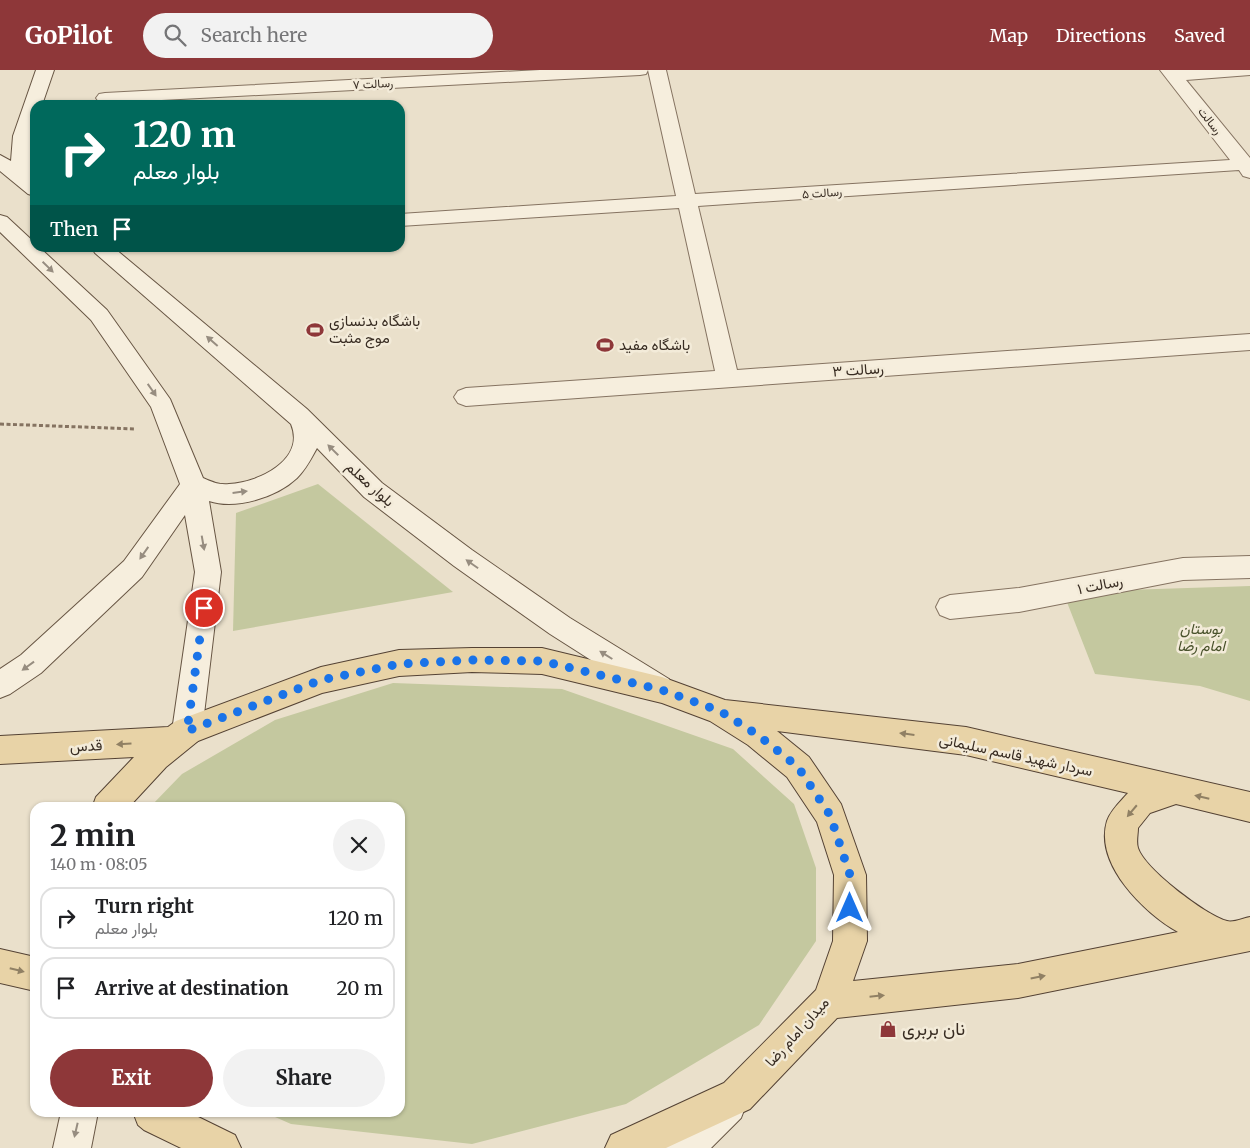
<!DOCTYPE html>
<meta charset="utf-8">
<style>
:root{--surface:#fff;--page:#f2f2f2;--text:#202124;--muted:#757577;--line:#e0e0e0;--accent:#8e3739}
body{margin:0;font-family:Merriweather,Vazirmatn,serif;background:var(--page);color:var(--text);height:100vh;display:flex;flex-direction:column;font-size:19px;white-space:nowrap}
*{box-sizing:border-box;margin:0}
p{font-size:16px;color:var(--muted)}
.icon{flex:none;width:28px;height:28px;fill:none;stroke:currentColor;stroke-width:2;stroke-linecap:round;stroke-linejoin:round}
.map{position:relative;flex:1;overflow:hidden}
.sheet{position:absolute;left:30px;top:732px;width:375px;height:315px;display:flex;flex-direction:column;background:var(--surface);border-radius:15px;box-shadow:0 1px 4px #0004}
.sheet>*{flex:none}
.banner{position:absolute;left:30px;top:30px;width:375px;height:152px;border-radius:15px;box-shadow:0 1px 4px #0004;background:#00695c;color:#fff;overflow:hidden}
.pin{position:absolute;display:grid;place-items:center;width:42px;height:42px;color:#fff;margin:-21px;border:2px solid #fff;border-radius:50%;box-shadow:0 1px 5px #0007}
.me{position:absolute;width:55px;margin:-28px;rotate:0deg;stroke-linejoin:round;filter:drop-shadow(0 0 4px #0008)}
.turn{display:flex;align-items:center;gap:18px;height:105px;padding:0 20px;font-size:22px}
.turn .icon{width:65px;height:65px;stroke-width:2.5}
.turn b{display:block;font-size:35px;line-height:42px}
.then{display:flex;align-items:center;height:48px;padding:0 20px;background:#0003;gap:10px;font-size:19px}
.round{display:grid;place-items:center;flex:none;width:52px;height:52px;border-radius:26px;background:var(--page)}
.headline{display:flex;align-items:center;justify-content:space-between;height:85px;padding:0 20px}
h1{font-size:30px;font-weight:700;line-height:38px}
.cta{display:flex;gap:10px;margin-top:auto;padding:10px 20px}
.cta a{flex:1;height:58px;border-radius:30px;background:var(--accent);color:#fff;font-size:20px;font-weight:700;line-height:58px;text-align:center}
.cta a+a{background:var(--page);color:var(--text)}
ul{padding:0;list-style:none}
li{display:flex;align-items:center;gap:15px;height:62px;margin:0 10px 8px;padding:0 10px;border:2px solid var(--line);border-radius:15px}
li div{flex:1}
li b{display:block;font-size:19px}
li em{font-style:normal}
header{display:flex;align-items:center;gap:30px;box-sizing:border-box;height:70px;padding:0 25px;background:var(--accent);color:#fff}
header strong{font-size:24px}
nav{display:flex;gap:28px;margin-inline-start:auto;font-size:18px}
.search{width:350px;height:45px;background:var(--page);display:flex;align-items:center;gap:12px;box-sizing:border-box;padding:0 18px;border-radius:28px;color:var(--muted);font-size:19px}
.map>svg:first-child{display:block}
</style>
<header>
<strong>GoPilot</strong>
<div class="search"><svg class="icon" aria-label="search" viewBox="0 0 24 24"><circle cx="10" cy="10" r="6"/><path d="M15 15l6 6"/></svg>Search here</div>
<nav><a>Map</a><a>Directions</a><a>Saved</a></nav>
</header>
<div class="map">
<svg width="1250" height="1078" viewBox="0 0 1250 1078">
<rect width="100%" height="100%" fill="#eae0cb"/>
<!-- green -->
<g fill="#c4c89f">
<path d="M318 414 453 522 233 561 236 443Z"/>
<path d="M1250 516V631L1200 616 1095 604 1063 522Z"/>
<path d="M393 613 562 619 733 679 794 734 816 798V871L759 955 626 1034 472 1074 291 1054 266 1043 400 1042V738L150 737 182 704 275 650Z"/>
</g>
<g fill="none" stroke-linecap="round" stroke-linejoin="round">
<!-- street casing -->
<g stroke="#857361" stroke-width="2">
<g id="street">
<path d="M540 0H666L695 124 1230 90 1160 0H1250V5L1186 10 1250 88V108L1243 106 1239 100 698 136 737 300 1250 264V280L466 336 458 333 454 327 458 321 466 318 715 301 679 138 400 156V144L676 126 648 0 646 4 640 5 105 33 99 32 96 28 99 24 105 23Z"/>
<path d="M1250 486V508L1183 510 1019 542 950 549 940 545 936 537 940 529 950 525 1019 518 1183 488Z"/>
</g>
</g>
<!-- secondary casing -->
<g stroke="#675543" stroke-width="2">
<g id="secondary">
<path d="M36 0H54L42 35H35L30 106 35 110V126L28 124 0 101V85L11 91 13 66Z"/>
<path d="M0 145 7 147 35 173V178H40L107 240 170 329 203 408C212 412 219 415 229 414 258 413 306 390 291 354L95 183 92 178H114L307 339 382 413 472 480 570 548 669 609 673 618 669 627 659 631 649 627 550 564 454 496 364 427 317 378C311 389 306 399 297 408 277 427 236 440 209 431L221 502 202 661 198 671 187 675 176 671 172 661 195 502 185 445 142 507 41 603 10 624 0 628V599L21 585 124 491 180 414 151 337 91 250 0 162Z"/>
<path d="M728 1017 741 1022 746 1035 741 1048 711 1078H665C674 1056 706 1026 728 1017Z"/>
<path d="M61 1042H98L91 1078H53Z"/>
</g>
</g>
<!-- primary casing -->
<g stroke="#544234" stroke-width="2">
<g id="primary">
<path d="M472 578H542L662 607 725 630 966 657 1250 722V752L1176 734 1150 743 1138 758C1138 764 1136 772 1138 778 1145 799 1205 845 1227 851 1233 853 1244 848 1250 847V881L1018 928 837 948 750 1039 666 1078H605L611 1065 724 1013 816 920 833 871 834 805 817 752 787 707 748 675 710 651 662 633 542 604 472 602 399 606 322 623 198 671 166 697 128 738H92L96 727 134 687 0 694V666L168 657 176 651 321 597 399 580ZM777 661 966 685 1128 723C1120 732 1111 740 1107 751 1094 794 1144 843 1178 862L1018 894 853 911 867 871 866 805 841 734 809 687Z"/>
<path d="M0 879 35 887V921L0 913Z"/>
<path d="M133 1042H188L235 1065 241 1078H181L144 1060 138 1055Z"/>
</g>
</g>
<!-- path -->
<path stroke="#857361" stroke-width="3" stroke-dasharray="4 2.5" stroke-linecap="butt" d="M0 354 136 359"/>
<!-- street -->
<use href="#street" fill="#f6eedd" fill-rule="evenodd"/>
<!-- secondary -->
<use href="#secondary" fill="#f6eedd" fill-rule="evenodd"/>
<!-- primary -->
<use href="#primary" fill="#e8d3a7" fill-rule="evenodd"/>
</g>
<!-- one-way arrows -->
<defs><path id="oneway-solid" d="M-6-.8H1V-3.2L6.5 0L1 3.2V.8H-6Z" transform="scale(1.25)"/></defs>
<g fill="#978d80">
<use href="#oneway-solid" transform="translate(48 197) rotate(44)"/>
<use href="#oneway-solid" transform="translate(212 271) rotate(-139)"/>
<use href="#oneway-solid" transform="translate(152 320) rotate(55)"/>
<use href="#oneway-solid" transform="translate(333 380) rotate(-135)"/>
<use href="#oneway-solid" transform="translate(240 422) rotate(-7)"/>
<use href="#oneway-solid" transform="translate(203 473) rotate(80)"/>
<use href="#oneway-solid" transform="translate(144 483) rotate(125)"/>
<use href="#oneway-solid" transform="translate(472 494) rotate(-145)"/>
<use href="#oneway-solid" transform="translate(606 585) rotate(-148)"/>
<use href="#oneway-solid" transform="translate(28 596) rotate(144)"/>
<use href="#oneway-solid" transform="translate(76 1060) rotate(103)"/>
</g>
<g fill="#908064">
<use href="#oneway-solid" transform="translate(907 664) rotate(-173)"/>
<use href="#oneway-solid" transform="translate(124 674) rotate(177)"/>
<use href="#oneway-solid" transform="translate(1202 727) rotate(-167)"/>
<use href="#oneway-solid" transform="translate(1132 741) rotate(130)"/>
<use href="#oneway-solid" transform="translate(17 900) rotate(14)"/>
<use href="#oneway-solid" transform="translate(1038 907) rotate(-11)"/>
<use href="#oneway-solid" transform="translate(877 926) rotate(-6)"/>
</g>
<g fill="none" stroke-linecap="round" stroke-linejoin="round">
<!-- route -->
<path stroke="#1a73e8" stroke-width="9" stroke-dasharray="0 16.2" d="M204 538 187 661 321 610 399 594 472 590 542 591 662 620 720 641 758 665 798 697 830 745 850 805V838"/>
</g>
<!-- icons -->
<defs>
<g id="stadium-bare" transform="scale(1.35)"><path d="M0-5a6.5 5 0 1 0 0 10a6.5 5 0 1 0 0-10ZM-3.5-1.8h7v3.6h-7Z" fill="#8e3739" stroke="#f3ebd9" stroke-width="2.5" paint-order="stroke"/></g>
<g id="shop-bare" transform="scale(1.35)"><path d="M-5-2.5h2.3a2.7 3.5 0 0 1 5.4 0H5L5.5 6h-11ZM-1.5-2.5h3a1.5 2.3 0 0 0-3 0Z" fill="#8e3739" stroke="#f3ebd9" stroke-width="2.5" paint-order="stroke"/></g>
</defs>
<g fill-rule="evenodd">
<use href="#stadium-bare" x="315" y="260"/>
<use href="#stadium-bare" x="605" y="275"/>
<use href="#shop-bare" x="888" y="959"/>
</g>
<g text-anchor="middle" stroke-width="5" stroke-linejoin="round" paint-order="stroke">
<!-- far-street labels -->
<g font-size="12" fill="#382c22" stroke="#f3ebd9">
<text transform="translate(373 14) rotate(-3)" y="4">رسالت ۷</text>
<text transform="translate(1210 51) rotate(52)" y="4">رسالت</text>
<text transform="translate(822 123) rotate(-4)" y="4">رسالت ۵</text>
</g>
<!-- poi labels -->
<g font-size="15" fill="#382c22" stroke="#f3ebd9" text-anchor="start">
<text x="329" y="256">باشگاه بدنسازی<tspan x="329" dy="17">موج مثبت</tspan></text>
<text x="619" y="280">باشگاه مفید</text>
</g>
<!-- street labels -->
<g font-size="15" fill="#382c22" stroke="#f3ebd9">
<text transform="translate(858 300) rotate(-4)" y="5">رسالت ۳</text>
<text transform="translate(370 414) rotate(42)" y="5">بلوار معلم</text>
<text transform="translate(1100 515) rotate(-11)" y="5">رسالت ۱</text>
<text transform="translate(86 676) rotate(-3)" y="5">قدس</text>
<text transform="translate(1016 685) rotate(12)" y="5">سردار شهید قاسم سلیمانی</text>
<text transform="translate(797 962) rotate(-48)" y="5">میدان امام رضا</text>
</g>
<!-- park labels -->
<g font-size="15" font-style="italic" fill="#49522b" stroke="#f3ebd9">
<text x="1201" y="564">بوستان<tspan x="1201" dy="17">امام رضا</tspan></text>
</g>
<!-- near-poi labels -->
<g font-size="18" fill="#382c22" stroke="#f3ebd9" text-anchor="start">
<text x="902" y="965">نان بربری</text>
</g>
</g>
</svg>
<div class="pin" style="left:204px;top:538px;background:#d93025"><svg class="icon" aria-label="arrive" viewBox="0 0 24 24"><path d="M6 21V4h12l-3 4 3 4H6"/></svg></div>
<svg class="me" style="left:850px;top:838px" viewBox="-20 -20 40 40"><path d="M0-17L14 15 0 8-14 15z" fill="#1a73e8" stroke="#fff" stroke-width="4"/></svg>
<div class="banner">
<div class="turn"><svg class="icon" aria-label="right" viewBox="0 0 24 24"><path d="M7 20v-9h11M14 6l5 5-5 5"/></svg><div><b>120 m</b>بلوار معلم</div></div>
<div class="then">Then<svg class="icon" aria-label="arrive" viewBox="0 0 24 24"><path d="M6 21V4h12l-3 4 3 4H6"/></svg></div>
</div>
<section class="sheet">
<div class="headline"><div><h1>2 min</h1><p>140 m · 08:05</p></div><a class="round"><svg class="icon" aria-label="close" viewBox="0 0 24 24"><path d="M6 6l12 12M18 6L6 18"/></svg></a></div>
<ul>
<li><svg class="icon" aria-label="right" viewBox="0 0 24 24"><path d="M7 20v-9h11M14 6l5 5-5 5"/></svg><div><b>Turn right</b><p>بلوار معلم</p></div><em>120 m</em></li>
<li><svg class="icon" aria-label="arrive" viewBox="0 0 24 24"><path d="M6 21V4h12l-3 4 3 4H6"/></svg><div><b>Arrive at destination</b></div><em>20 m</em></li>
</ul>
<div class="cta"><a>Exit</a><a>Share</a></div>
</section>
</div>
